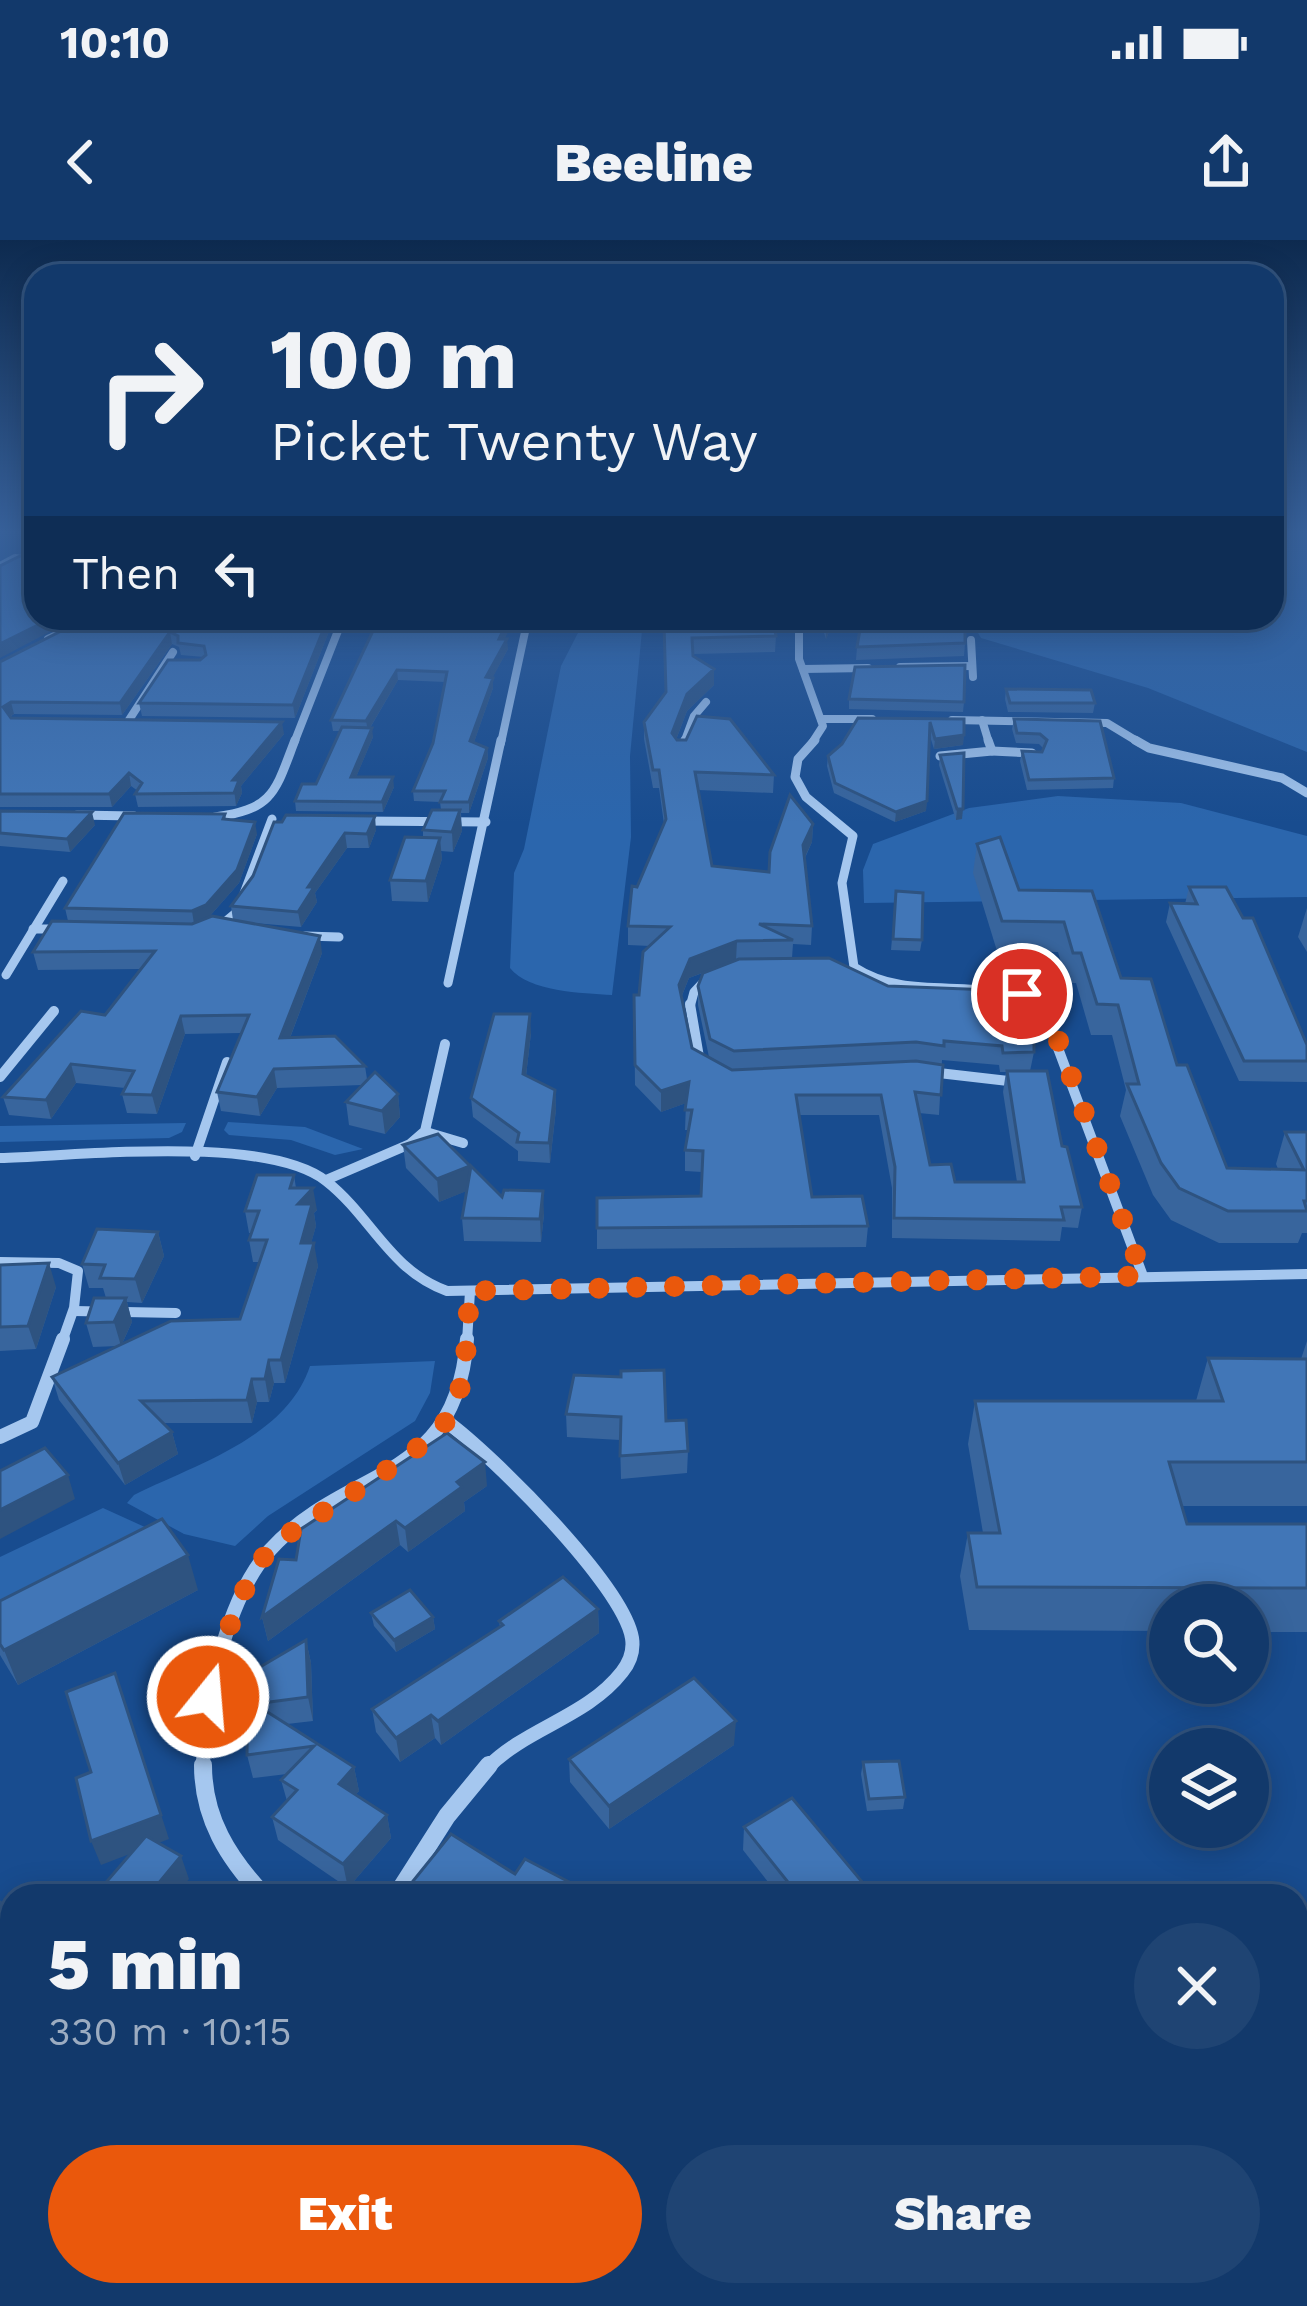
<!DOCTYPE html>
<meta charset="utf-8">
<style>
:root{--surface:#12396b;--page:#1f4473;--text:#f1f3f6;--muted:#9cacc1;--line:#31537e;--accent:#ea580c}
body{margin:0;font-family:"Work Sans",sans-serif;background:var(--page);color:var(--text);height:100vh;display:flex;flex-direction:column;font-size:45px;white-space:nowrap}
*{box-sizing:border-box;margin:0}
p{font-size:39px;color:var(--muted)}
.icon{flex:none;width:66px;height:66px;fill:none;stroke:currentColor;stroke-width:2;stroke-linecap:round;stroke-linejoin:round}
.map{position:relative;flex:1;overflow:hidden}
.details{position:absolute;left:0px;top:1644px;width:1308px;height:423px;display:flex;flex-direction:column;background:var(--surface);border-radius:36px 36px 0 0;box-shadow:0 6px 30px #0003,0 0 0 3px var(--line)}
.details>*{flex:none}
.hud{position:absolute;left:24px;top:24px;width:1260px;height:366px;border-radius:36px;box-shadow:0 6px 30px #0003,0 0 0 3px var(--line);background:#12396b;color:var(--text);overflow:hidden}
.fabs{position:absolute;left:1149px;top:1344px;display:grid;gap:24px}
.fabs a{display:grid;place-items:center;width:120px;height:120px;border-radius:50%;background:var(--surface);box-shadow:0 6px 30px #0003,0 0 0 3px var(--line);font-size:60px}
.pin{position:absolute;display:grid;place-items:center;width:102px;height:102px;color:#fff;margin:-51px;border:6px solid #fff;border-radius:50%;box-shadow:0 3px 12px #0007}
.me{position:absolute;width:132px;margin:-66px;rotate:17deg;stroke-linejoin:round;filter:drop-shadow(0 0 9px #0008)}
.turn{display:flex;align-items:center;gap:42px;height:252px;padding:0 48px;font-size:54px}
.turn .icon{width:156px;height:156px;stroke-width:2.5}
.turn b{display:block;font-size:84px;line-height:102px}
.then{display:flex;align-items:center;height:114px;padding:0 48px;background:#0003;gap:24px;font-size:45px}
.round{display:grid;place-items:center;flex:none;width:126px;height:126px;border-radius:63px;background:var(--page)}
.headline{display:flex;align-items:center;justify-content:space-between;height:204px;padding:0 48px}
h1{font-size:72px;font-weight:800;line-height:90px}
.primary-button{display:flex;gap:24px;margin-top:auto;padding:24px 48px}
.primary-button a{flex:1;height:138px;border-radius:72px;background:var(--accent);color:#fff;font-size:48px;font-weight:800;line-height:138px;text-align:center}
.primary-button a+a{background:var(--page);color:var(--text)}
.status{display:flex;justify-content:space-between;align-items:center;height:84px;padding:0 60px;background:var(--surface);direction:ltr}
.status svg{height:33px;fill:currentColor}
header{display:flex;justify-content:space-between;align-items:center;height:156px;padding:0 48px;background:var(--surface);font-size:54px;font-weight:800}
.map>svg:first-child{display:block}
</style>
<div class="status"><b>10:10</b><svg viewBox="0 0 49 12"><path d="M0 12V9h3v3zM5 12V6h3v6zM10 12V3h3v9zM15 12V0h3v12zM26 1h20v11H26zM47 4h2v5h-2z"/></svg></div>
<header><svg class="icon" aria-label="back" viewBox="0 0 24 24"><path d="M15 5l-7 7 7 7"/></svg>Beeline<svg class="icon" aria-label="share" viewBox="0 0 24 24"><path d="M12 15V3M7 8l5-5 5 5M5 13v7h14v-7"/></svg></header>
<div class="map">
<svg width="1307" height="2066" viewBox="0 0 1307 2066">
<rect width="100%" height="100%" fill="#184c8f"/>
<!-- green -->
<g fill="#2b66ad">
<path d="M1272 293H1307V512L1148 448 981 398 969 378H1272Z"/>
<path d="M579 378 643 380 630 516 631 597 612 755C582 753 529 752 510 728L514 633 524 609 561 426 580 389Z"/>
<path d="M1058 556 1181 563 1307 596V657L864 663 863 630 873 604 969 568Z"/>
<path d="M228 882 305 887 363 909 335 915 291 900 229 895 224 890Z"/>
<path d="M186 883 182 892 169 898 0 902V886Z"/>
<path d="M435 1121 430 1153 415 1181 268 1276 235 1306 184 1294 127 1263 134 1255C196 1224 286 1198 310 1126Z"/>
<path d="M103 1268 158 1293 0 1389V1317Z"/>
</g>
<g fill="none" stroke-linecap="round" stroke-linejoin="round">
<!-- minor-far4 -->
<g stroke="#a5c7ef" stroke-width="8">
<path d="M0 326 15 318 36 321"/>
<path d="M799 378V419L823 486 812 503"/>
<path d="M48 399 94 378"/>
<path d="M971 400 973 437"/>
<path d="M900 427 972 426"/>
<path d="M803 429 868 428"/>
<path d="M821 479H872"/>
<path d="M952 480 1107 483 1140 503"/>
<path d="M982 480 989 503"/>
<path d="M127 483 173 412"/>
<path d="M294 503 343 378"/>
<path d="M501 503 528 378"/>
<path d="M684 503 694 476 706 462"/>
</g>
<!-- minor-far3 -->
<g stroke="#a5c7ef" stroke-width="9">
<path d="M815 500 798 519 795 537 806 557 853 596 842 643 854 727C912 765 982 732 1041 767"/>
<path d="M1135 500 1149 508 1282 538 1307 553"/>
<path d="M681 510 685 500"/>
<path d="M992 511 1032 513"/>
<path d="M940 516 992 511 988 500"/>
<path d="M77 575 134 576"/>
<path d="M215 577C274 569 275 552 295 500"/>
<path d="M361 581 486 582"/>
<path d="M219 687 237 672 272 579"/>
<path d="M33 689H61"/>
<path d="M305 696 339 697"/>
<path d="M6 735 63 641"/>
<path d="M448 743 501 500"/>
<path d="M690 767 694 752 710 735"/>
</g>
<!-- minor-far2 -->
<g stroke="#a5c7ef" stroke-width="10">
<path d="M690 764 700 823"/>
<path d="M1036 764 1043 768 1143 1036"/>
<path d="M930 832 1017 842"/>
<path d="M0 837 54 771"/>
<path d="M426 892 463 903"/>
<path d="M195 916 227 822"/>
<path d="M0 918C79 916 265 894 326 941 372 977 389 1030 447 1051L1307 1034"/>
<path d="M326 940 410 904 425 891 445 804"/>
<path d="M0 1022 59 1023 78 1031 74 1068 62 1102"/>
<path d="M74 1071 176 1073"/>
<path d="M467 1102 470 1051"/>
</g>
<!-- minor-far1 -->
<g stroke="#a5c7ef" stroke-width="14">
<path d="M447 1182C492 1215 623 1345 632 1398 634 1411 630 1422 622 1432 587 1477 526 1488 487 1528"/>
<path d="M0 1197 32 1182 63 1099"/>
<path d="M203 1528C204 1464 226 1358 270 1310 349 1223 456 1246 467 1099"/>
</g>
<!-- minor -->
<g stroke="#a5c7ef" stroke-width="18">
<path d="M203 1525C203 1578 228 1618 264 1656"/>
<path d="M396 1656 447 1576 489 1525"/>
<path d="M1117 2055 1125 2066"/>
<path d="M354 2066 361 2055"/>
<path d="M771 2066 776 2055"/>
</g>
</g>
<!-- wall -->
<g fill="#38659d" fill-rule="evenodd">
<path d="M87 378H333V381L295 478 142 476 139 463 204 417 181 415 179 407 172 404 122 475 14 474 10 477 284 494 241 546 242 553 236 566 138 567 135 554 138 551 131 546 112 567H0V422Z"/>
<path d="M379 378H511V386L504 399 508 409 492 438 493 448 474 502 487 508 488 518 469 573H461L462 591 453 612 441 611 442 619 428 662 392 661 390 640 423 598V590L441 570 440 562 414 561 413 551 433 503 445 442 398 440 370 488 373 497 356 537 394 547 383 572 296 571 295 561 316 544 341 491H333L331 480Z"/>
<path d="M819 378H835L826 399Z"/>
<path d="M679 384 776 396 775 412 693 414 714 445 687 471 676 500 774 535 773 553 698 550 712 626 769 632 813 584 812 602 805 618 812 686 811 705 793 704 792 718 1024 789 1034 812 1030 831 1062 906 1082 967 1078 988 1062 987 1060 1001 892 998V948L879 875H800L812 957 868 986 866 1007 597 1009V958L701 956 702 932 685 931V910L688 890H685L686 863 661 872 635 845 634 755H639L650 706 628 705V686L637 647 664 584 659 548H653L644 499V482L665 453ZM738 720 698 746V765L709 817 692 808 681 758 689 738ZM942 820 999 825 1000 832H1006L1003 852 1017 942H955L930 925 919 873 939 875Z"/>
<path d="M965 403 964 416 856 420 857 407Z"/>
<path d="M1006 449 1095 463 1093 473 1008 472 1005 459Z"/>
<path d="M849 459 964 462 963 472 849 469Z"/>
<path d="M964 479 963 505 934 509 929 493 926 571 895 582 834 553 827 526 828 516 842 504Z"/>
<path d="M1014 479 1114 538 1113 548 1027 550 1020 521 1022 511 1042 512 1043 508 1039 504 1016 503 1012 489Z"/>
<path d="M940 515 962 579 956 580 939 525Z"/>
<path d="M0 571 95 585 70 612 0 606Z"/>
<path d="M225 574 226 580 257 594 239 643 209 677 233 680 231 666 253 636 274 582 376 590 369 608H347L315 653 317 662 301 687 241 682 322 713 290 798 365 826 367 839 398 854 400 877 385 894 349 885 346 862 362 845 277 848 260 876 221 871 217 852 241 793 185 794 157 874 127 873 122 854 125 848 76 843 51 879 9 875 3 857 105 775 141 729 38 730 33 712 68 681 65 668Z"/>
<path d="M977 604 1019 650 1092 651 1121 738 1177 825 1227 928 1278 929 1276 924 1285 892H1307V993H1302L1298 1003H1219L1171 980 1153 955 1120 876 1126 850 1112 795H1091L1076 743H1067L1058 712 997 711 973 633Z"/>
<path d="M1189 647 1307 805V842L1239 841 1166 682 1170 663 1185 664Z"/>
<path d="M896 651 922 700 920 711 891 710Z"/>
<path d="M1307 668V712L1298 697Z"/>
<path d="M531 793 526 836 555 850 556 869 550 923 518 921V911L473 877 471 858Z"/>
<path d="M403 905 502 957 544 974 541 1002 464 1001 462 978 466 951 439 962 406 928Z"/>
<path d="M294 935 296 948 317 970 314 973 316 986 311 1003 318 1026 285 1143H274L269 1162H257L252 1183H164L172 1192 178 1214 125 1245 59 1160 52 1137 118 1106 93 1107 86 1083 106 1058 103 1048H89L82 1024 158 992 164 1016 142 1063 127 1062 132 1082 122 1104 240 1079 259 1022H253L249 1000 251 993H249L245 971Z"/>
<path d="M0 1025 56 1047 36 1109 0 1111Z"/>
<path d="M1307 1101V1266H1182L1187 1284H1307V1392H1248V1365H1170V1391L969 1390 960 1336 968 1293H983L968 1204 975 1161H1196L1208 1118 1301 1119Z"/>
<path d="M566 1174 666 1181 688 1211 687 1233 621 1239 620 1200 567 1197Z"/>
<path d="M487 1246 464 1262 465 1271 408 1312 400 1305 268 1401 262 1377 296 1320Z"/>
<path d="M198 1350 18 1445 0 1415V1361Z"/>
<path d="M598 1369 599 1393 441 1505 435 1498 400 1522 376 1492 372 1469 500 1387 499 1381Z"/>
<path d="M371 1373 433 1377 435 1389 396 1412 374 1386Z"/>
<path d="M306 1400 311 1423 313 1481 287 1484 354 1527 359 1551 355 1555 387 1575 391 1598 348 1648 278 1600 272 1577 287 1561 281 1540 287 1534 253 1538 247 1515 248 1434Z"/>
<path d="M734 1505 609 1589 570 1542 569 1519Z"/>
<path d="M863 1522 905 1557 903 1569 867 1571 861 1534Z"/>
<path d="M744 1587 861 1656H779L743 1610Z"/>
<path d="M0 1662 12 1668V1789L0 1782Z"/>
<path d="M130 2055H294L287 2066H122Z"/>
<path d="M989 2055H1061L1069 2066H1091H996Z"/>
<path d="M1204 2055H1269L1257 2066H1213Z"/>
</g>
<!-- shaded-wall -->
<g fill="#2e5380">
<path d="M52 378H76L0 418V404Z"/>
<path d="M328 378H333V381L295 478 293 465Z"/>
<path d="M509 378 511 386 500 409 499 399Z"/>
<path d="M831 378H835L826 399V389Z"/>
<path d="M170 392 172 404 122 475 120 463Z"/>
<path d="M507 399 508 409 487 448 486 437Z"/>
<path d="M714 429V445L687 471 672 510V493L687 454Z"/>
<path d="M397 430 398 440 368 491 366 481Z"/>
<path d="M493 438V448L471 511 470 501Z"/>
<path d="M11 462 14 474 6 479 3 467Z"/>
<path d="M282 482 284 494 241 546 242 553 236 566 233 540Z"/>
<path d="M372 488 373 497 352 547 351 537Z"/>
<path d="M964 495 963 505 934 509 935 499Z"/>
<path d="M487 508 488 518 469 573V562Z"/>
<path d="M129 533 131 546 112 567 109 554Z"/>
<path d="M393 537 394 547 383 572 382 562Z"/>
<path d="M927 561 926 571 895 582 896 572Z"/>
<path d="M957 569H963L962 579 956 580Z"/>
<path d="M460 570 462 591 453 612 452 592Z"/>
<path d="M92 572 95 585 70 612 67 599Z"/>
<path d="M375 576 376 590 369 608 367 594Z"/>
<path d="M255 582 257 594 239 643 209 677 194 684 192 671Z"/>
<path d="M813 584 812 602 802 623 803 605Z"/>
<path d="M345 593 347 608 315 653 317 662 301 687 298 672 308 647Z"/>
<path d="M440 598 442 619 428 662 426 641Z"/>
<path d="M320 696 322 713 283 816 280 798Z"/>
<path d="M737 701 736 720 689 738 678 765 679 745 690 719Z"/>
<path d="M530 774 531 793 524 853 523 834Z"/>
<path d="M181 776 185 794 157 874 152 855Z"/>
<path d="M71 824 76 843 51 879 46 860Z"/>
<path d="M274 829 277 848 260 876 257 857Z"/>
<path d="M689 842V862L661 872V851Z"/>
<path d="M555 850 556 869 550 923 549 903Z"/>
<path d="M398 854 400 877 385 894 382 871Z"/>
<path d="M470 926 472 949 439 962 437 939Z"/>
<path d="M313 948 317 970 314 973 316 986 305 1025 298 964Z"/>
<path d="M543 951 544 974 541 1002 540 979Z"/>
<path d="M158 992 164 1016 142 1063 135 1039Z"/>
<path d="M314 1003 318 1026 285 1143 281 1120Z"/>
<path d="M49 1023 56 1047 36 1109 28 1086Z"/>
<path d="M126 1058 132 1082 121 1106 114 1082Z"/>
<path d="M269 1120 274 1143 269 1162 265 1139Z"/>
<path d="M252 1139 257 1162 252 1183 247 1160Z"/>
<path d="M172 1192 178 1214 125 1245 118 1223Z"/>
<path d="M485 1222 487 1246 464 1262 465 1271 408 1312 405 1288 457 1242Z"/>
<path d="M68 1235 75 1259 0 1299V1270Z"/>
<path d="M396 1281 400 1305 268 1401 262 1377Z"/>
<path d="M188 1315 198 1350 18 1445 4 1410Z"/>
<path d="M598 1369 599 1393 441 1505 438 1481Z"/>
<path d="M433 1377 435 1389 396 1412 394 1400Z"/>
<path d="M306 1400 311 1423 313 1481 308 1457Z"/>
<path d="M115 1433 169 1599 101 1625 91 1601Z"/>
<path d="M431 1475 435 1498 400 1522 396 1498Z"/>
<path d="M736 1481 734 1505 609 1589V1566Z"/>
<path d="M354 1527 359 1551 344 1568 339 1544Z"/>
<path d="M387 1575 391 1598 348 1648 343 1624Z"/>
<path d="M181 1616 189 1639 175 1656H148Z"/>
<path d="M863 1643 861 1656H844Z"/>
<path d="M1307 2013V2021L1296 2031V2022Z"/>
<path d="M30 2055H57L49 2066H22Z"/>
<path d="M222 2055H226L231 2066H214Z"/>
<path d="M267 2055H294L287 2066H260Z"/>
<path d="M1259 2055H1269L1257 2066H1247Z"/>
</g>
<!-- building -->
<g fill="#4176b7" stroke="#2e5380" stroke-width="3">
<path d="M20 316 36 317V378H52L0 404V326Z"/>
<path d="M87 378H328L293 465 139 463 168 420H200L206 415 204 406 178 403V396L170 392 120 463 11 462 3 467 11 478 282 482 233 540H239L234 553 135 554 142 543 129 533 109 554H0V422Z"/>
<path d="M379 378H509L499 399H507L486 437 493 438 470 501 487 508 469 562H440L445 551H413L433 503 447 432 397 430 366 481 331 480Z"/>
<path d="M681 378H773L776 396 692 398 693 416 714 429 687 454 672 493 677 500H686L697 476 730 479 774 535 695 532 712 626 769 632 770 612 790 555 813 584 803 605 812 686 759 684 793 700 737 701 690 719 679 745 692 808 732 830 916 821 943 825 941 855 915 852 930 925 951 924 955 942H1024L1007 831H1047L1062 906 1067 907 1082 967H1061L1064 980 894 978 895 927 881 855H796L812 957 862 956 868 986 597 988V958L701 956 703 911 685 910 692 870H685L689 842 661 851 635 825 634 755H639L643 712 670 687 628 686 632 646 637 647 666 579 659 530H653L644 482 666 452 664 384H679Z"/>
<path d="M823 378H831L826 389Z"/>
<path d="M862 378H965V403L857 407Z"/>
<path d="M965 425 964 462 849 459 855 427Z"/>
<path d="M1006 449 1091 450 1095 463H1010Z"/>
<path d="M858 478 964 479V495L935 499 930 482 927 561 896 572 835 543 828 516 842 504Z"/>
<path d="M1014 479 1100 481 1114 538 1029 540 1022 511 1042 512 1047 500 1040 494 1017 493Z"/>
<path d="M342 487 372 488 351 537H393L382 562 295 561 302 544H316Z"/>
<path d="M964 513 963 569H957L940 515Z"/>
<path d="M432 570H460L452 592 423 590Z"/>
<path d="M0 571 92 572 67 599 0 593Z"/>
<path d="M124 573 225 574 223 579 255 582 237 630 206 665 192 671 65 668Z"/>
<path d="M286 575 375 576 367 594 345 593 308 647H314L298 672 231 666 253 636 274 582H282Z"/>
<path d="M405 597 440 598 426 641 390 640Z"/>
<path d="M1000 597 1019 650 1092 651 1121 738 1151 739 1177 825H1187L1227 928 1304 930 1285 892H1307V961H1304L1307 971H1228L1179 948 1161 923 1127 844H1139L1118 765 1097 764 1081 713H1073L1064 682 1002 681 977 604Z"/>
<path d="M1189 647H1226L1243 678H1253L1307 805V821H1244L1170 663 1197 664Z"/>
<path d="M896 651 923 653 922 700 893 699Z"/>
<path d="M212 676 320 696 280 798 335 796 365 826 274 829 257 857 217 852 249 775 181 776 152 855 122 854 134 831 71 824 46 860 3 857 81 771 105 775 155 711 33 712 52 681 192 684Z"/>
<path d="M829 718 888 746 1019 751 1024 789 1034 790V812L1003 813 1002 806 944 801V806L916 802 734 811 710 799 698 746 703 733 739 719Z"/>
<path d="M494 774H530L523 834 555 850 549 903 517 902 519 893 471 858Z"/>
<path d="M375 832 398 854 382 871 346 862Z"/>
<path d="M438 894 470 926 437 939 403 905Z"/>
<path d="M471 926 502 957 504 950 543 951 540 979 462 978Z"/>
<path d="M257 935H294L290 948H313L298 964H312L301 1003H314L281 1120H269L265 1139H252L247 1160 141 1161 172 1192 118 1223 52 1137 171 1081 240 1079 267 1000H249L259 971H245Z"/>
<path d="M97 989 158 992 135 1039 100 1038 105 1025 82 1024Z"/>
<path d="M49 1023 28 1086 0 1087V1025Z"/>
<path d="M94 1058H126L114 1082 86 1083Z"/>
<path d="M1208 1118 1307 1119V1222H1169L1187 1284H1307V1348L977 1347 968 1293H1000L975 1161H1223Z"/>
<path d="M664 1130 666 1181 686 1180 688 1211 620 1216 621 1177 566 1174 574 1135 621 1137V1131Z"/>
<path d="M447 1193 485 1222 457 1242 462 1247 405 1288 396 1281 262 1377 279 1319 296 1320 301 1289Z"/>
<path d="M45 1208 68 1235 0 1270V1231Z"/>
<path d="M162 1279 188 1315 4 1410 0 1404V1361Z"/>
<path d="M563 1337 598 1369 438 1481 431 1475 396 1498 372 1469 503 1385 499 1381Z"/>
<path d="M410 1350 433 1377 394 1400 371 1373Z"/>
<path d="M306 1400 308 1457 255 1464 354 1527 339 1544 387 1575 343 1624 272 1577 297 1550 281 1540 314 1506 247 1515 248 1434Z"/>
<path d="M115 1433 161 1575 91 1601 76 1538 91 1532 66 1452Z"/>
<path d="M694 1438 736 1481 609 1566 569 1519Z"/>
<path d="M899 1521 905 1557 869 1559 863 1522Z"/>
<path d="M792 1558 863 1643 844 1656H799L744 1587Z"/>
<path d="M451 1594 515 1634 525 1619 596 1656H401Z"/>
<path d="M146 1596 181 1616 148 1656H105L102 1647Z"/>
<path d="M0 1662 12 1668V1763L7 1770 0 1766Z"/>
<path d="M1296 1938 1307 1951V2013L1296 2022Z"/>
<path d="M0 1968 12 1976V2055H30L22 2066H0Z"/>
<path d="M130 2055H222L214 2066H122Z"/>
<path d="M230 2055H267L260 2066H246Z"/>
<path d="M448 2055H469L486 2066H441Z"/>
<path d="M783 2055H850L853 2066H786Z"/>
<path d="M1009 2055H1061L1069 2066 1083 2055 1091 2066H1017Z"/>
<path d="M1232 2055H1259L1247 2066H1241Z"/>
</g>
<!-- sky -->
<linearGradient id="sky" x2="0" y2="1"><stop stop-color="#0d2a4f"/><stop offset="0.5" stop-color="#37619b"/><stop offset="1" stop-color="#37619b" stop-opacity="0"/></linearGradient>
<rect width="1307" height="583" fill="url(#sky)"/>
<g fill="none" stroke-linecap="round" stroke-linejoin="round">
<!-- route -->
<path stroke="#ea580c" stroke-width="21" stroke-dasharray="0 37.8" d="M208 1457C224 1404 238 1345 275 1303 311 1278 430 1209 448 1178 469 1144 466 1091 470 1051L1143 1036 1056 794 1043 768 1022 754"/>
</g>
</svg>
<div class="fabs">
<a><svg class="icon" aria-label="search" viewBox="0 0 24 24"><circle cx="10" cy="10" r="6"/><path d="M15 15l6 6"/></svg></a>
<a><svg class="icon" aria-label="layers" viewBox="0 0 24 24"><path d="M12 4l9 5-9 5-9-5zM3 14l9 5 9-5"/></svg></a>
</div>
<div class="pin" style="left:1022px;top:754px;background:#d93025"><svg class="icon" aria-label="arrive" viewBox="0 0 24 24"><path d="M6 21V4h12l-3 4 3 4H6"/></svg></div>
<svg class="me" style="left:208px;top:1457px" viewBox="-20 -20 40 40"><circle r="17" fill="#ea580c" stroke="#fff" stroke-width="3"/><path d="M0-11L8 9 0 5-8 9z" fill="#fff"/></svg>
<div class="hud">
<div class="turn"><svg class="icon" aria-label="right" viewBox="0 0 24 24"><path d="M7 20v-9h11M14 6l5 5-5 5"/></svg><div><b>100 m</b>Picket Twenty Way</div></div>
<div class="then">Then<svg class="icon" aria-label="left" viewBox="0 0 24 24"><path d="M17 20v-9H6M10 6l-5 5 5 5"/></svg></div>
</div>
<section class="details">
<div class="headline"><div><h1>5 min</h1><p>330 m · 10:15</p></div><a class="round"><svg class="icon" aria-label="close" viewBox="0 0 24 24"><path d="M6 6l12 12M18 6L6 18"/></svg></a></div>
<div class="primary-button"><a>Exit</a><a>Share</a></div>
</section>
</div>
